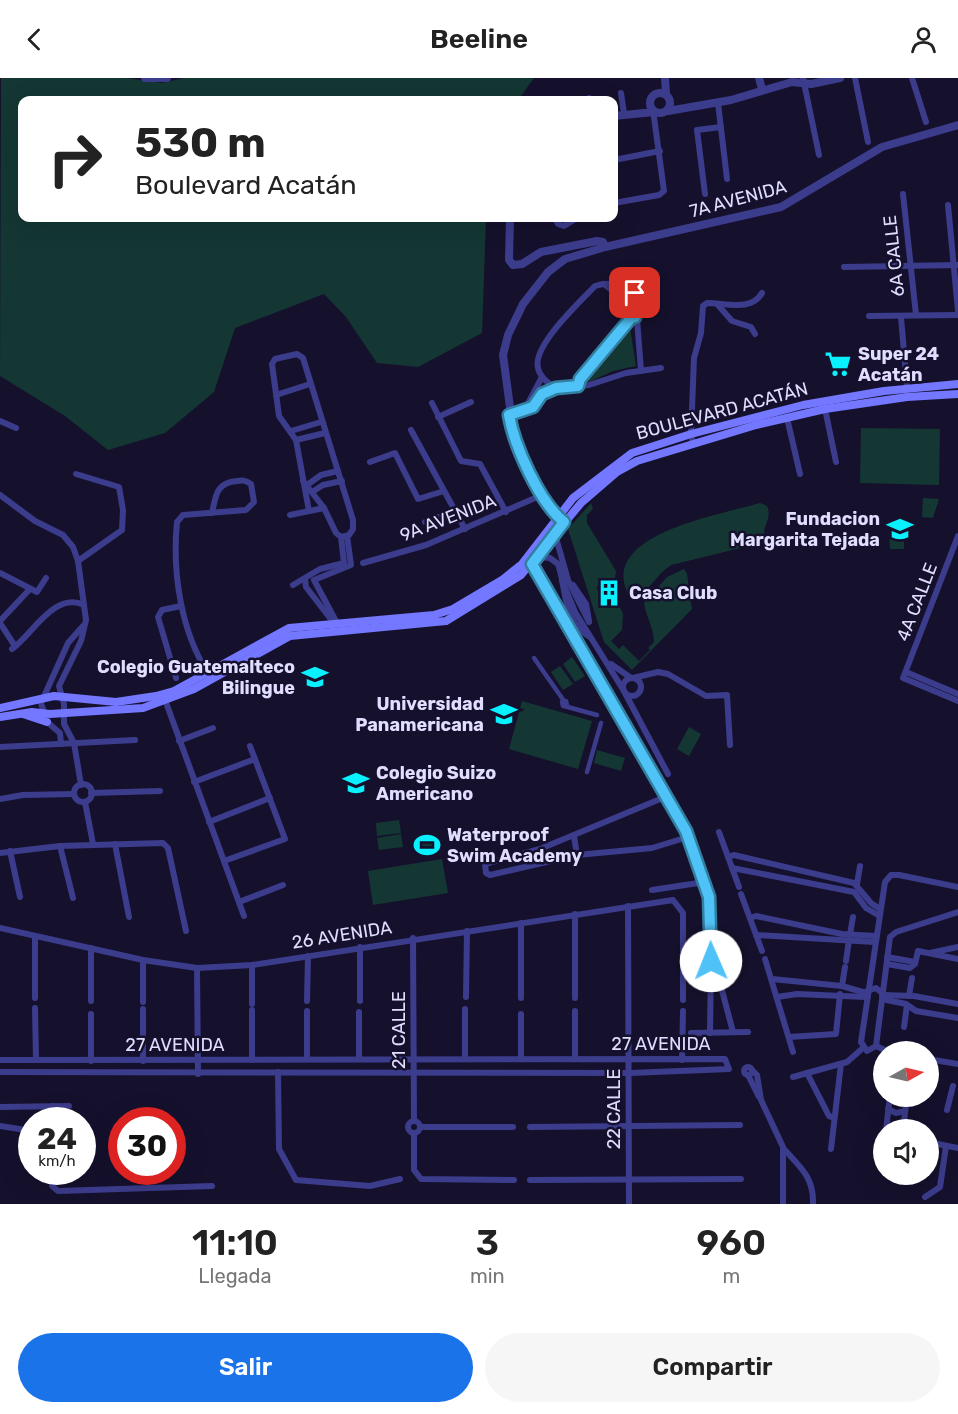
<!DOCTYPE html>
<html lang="es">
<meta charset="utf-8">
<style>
:root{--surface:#fff;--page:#f6f6f6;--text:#222;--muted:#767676;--accent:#1a73e8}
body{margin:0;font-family:Rubik,sans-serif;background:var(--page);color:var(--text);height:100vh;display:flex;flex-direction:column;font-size:22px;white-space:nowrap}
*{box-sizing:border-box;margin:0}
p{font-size:20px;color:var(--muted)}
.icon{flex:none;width:33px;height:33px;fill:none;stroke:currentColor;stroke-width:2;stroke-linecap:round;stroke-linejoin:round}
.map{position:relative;height:1126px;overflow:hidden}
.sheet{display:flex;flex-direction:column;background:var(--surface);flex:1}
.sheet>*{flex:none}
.guide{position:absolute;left:18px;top:18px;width:600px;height:126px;border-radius:12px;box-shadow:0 6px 24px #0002;background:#fff;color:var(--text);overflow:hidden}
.needle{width:39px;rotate:82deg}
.buttons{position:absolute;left:873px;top:963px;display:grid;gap:12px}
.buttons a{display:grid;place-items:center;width:66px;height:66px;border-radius:50%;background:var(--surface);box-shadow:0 6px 24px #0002;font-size:30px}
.speed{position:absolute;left:18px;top:1029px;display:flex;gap:12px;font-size:30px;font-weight:700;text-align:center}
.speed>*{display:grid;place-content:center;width:78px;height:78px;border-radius:50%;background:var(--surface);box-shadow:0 6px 24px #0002;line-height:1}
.speed small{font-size:15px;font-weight:400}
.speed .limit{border:9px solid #d22;background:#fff;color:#111}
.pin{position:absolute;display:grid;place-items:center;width:51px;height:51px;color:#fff;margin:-26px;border-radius:12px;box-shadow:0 3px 9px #0006}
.me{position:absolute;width:66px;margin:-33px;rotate:359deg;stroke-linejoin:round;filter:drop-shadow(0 0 4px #0008)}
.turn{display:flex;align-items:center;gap:21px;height:126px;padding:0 18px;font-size:27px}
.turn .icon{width:78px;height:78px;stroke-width:2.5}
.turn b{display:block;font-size:42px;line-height:51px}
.eta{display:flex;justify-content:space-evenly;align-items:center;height:102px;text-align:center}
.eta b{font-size:36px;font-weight:600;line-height:42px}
.cta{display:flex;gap:12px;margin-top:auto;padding:12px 18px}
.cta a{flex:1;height:69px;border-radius:36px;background:var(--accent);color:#fff;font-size:24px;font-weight:600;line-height:69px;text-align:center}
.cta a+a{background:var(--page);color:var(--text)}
header{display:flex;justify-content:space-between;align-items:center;height:78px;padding:0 18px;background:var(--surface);font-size:27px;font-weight:600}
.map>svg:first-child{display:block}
</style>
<header><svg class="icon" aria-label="back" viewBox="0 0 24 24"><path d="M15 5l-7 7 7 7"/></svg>Beeline<svg class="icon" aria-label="person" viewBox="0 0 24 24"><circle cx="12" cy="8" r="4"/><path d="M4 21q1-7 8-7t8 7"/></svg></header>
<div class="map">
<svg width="958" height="1126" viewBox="0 0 958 1126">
<rect width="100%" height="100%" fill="#15112d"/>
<!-- green -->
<g fill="#143734">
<path d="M1 0H126L162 5 184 0H534L518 22H22V140H486L482 255 418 289 377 285 346 239 324 216 235 250 214 314 165 355 108 372 65 338 0 298Z"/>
<path d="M630 250 636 288 613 293 589 304 588 301Z"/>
<path d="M861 350 940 351 939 407 860 405Z"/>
<path d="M923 420 939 421 933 440 922 439Z"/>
<path d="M591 425 593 431 587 437V445L616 493 615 500 596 509 608 530 618 525 623 536 622 552 611 563 619 571 623 567 639 583 650 572 648 570 654 564C654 550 646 539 644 525L667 499 684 491 687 496 692 531 632 592 604 564 568 451Z"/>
<path d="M760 425 767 428C773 441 761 448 765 460L761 465 671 487 662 494 640 519 629 518C596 456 721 437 760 425Z"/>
<path d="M889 454H904V471H890Z"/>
<path d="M572 579 585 598 575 604 563 586Z"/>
<path d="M560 588 573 606 563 612 551 594Z"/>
<path d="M522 623 592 643 578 691 509 671Z"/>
<path d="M689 649 701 656 689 678 677 671Z"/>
<path d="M597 672 625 680 621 693 594 685Z"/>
<path d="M399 742 401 755 377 758 376 745Z"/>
<path d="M401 756 403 769 379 772 377 760Z"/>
<path d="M437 757 441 768 418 777 414 765Z"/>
<path d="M442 781 448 815 373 827 368 793Z"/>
</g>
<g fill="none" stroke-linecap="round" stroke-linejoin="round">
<!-- pedestrian -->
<g stroke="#3c3c8c" stroke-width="4.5">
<path d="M534 580 564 623"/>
<path d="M566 623 567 627 563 628 562 624Z"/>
<path d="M564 628 597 637"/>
<path d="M587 694 601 645"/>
</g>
<!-- minor -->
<g stroke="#3c3c8c" stroke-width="6">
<path d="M803 0 819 77"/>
<path d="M855 0 868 64"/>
<path d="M912 0 926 44"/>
<path d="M621 15 624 36"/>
<path d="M589 20V22"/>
<path d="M718 25 727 101"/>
<path d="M614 82 660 73"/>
<path d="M705 116 697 52 721 49"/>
<path d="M903 116 916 237"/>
<path d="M614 125 659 117 664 113 654 39"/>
<path d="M948 127 958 233"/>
<path d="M555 140 558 146 564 148 577 140"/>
<path d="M844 189 958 187"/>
<path d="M604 206 636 232"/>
<path d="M717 226 732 243 751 249 755 256"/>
<path d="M869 238 958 237"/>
<path d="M901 239 907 310"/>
<path d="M578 308 580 301 631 240 635 239"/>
<path d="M556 311C549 305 540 300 538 290 532 268 580 224 595 208 607 204 626 205 635 215L641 293"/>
<path d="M276 317 310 306"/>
<path d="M432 325 461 383 480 386 506 434"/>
<path d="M825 331 836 384"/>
<path d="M524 333 542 299"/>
<path d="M509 337 533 329 542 316 556 311 589 307 626 295 661 290"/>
<path d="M438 339 471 324"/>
<path d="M787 340 800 396"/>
<path d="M0 343 16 350"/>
<path d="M411 352 465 451"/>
<path d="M291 353 321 344"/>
<path d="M296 362 325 355"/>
<path d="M693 365 691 356 694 280 701 255 703 228 707 225C725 225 752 234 762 215"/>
<path d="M370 384 395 375 418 421 444 413"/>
<path d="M76 396 119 409 123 432 122 452 78 483"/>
<path d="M303 403 324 430 336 455 341 459 349 457 353 451V442L303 280 297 276 275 281 272 286 279 338 296 362 309 433"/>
<path d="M307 407 321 397 338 393"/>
<path d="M312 414 323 407 342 403"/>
<path d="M0 417 35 443 63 457 73 469 78 483 86 542 81 563 59 608 64 626V646L74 665 81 707"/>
<path d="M290 437 324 430"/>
<path d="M425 444 455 433"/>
<path d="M555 456 568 502 589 544"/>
<path d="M958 458 903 600 958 623"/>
<path d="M537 479 550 480 558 486C567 512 562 544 590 559"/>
<path d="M363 485 426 467 542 417"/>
<path d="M532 486 686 753 709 819 711 883"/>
<path d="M0 495 37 514 46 500"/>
<path d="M305 501 306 509 330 540 334 542"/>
<path d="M562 502 575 534 624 613"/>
<path d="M293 507 320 491 344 485 341 459"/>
<path d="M573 507 586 526 589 543"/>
<path d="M0 543 30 511"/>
<path d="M0 545 13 565"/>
<path d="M338 547 314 502 351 487 347 458"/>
<path d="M12 571C32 557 54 513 84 527"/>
<path d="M611 586 631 600"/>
<path d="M906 594 958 616"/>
<path d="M209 597C181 554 172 495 177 444L183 437 246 432 254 424 251 406C245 402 243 402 237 403 216 405 216 417 212 435"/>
<path d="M176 600 158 539 162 532 181 528"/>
<path d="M633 600 658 594 668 596 706 618 727 617 730 667"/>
<circle cx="632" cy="609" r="9"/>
<path d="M625 615 668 696"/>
<path d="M164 619 244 838"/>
<path d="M179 663 213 650"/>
<path d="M61 666 60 655 47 644 41 625 68 565 83 548"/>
<path d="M0 669 135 662"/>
<path d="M194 704 255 681"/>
<circle cx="83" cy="715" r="9"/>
<path d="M91 715 160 713"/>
<path d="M665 719 540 771 485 786 486 795 490 797 577 777 652 770 688 759"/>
<path d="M0 721 23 717 74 716"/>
<path d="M85 724 93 766"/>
<path d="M209 744 270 720"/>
<path d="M719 754 739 809"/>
<path d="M574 758 577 777"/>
<path d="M115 766 129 839"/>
<path d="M60 768 73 820"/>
<path d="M10 773 20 819"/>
<path d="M0 775 60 768 163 765 168 770 186 853"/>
<path d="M728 779 734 777 854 805 871 825 880 831"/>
<path d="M224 783 285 761 250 668"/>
<path d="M732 790 854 814 866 830 878 837"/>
<path d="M857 806 860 788"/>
<path d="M652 812 705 804"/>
<path d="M741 816 762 873"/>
<path d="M239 824 283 807"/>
<path d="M628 828 629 1126"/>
<path d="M575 836V920"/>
<path d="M750 840 756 838 842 856 875 858"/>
<path d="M0 850 143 882 197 890 252 887 673 822 683 835V922"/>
<path d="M850 856 853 839"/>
<path d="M756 857 874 864"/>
<path d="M35 858V920"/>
<path d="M413 860 414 1043"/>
<path d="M91 870V923"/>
<path d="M930 875 958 869"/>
<path d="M887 879 915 884"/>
<path d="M765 881 793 974"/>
<path d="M846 883 849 862"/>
<path d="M887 886 910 890 915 886 918 873 958 881"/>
<path d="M197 890 198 996"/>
<path d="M772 901 842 908 866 915"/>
<path d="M842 908 845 889"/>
<path d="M867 913 876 910 882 915"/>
<path d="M882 917 914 918 958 926"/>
<path d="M909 918 912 900"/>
<path d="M466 919 467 853"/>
<path d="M777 919 797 916 866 919"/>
<path d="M521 920V845"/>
<path d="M882 921 906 926 916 933 958 940"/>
<path d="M307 923 308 878"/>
<path d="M360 923V869"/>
<path d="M143 924V882"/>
<path d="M252 926V887"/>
<path d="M35 930 36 982"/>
<path d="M91 936V983"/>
<path d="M904 949 907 927"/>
<path d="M691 955 748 954"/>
<path d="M710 955 711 883 718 897 733 954"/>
<path d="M789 959 836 956 840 916"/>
<path d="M876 968 867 973 861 964 885 804 891 797H899L958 809"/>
<path d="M876 968 890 859 896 854 958 834"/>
<path d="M876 968 889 974"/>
<path d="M307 981V933"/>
<path d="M359 981V934"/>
<path d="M465 981V931"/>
<path d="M521 981V936"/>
<path d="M575 981V933"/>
<path d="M928 981 958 986"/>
<path d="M0 982 725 981 729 991 630 995 0 994"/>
<path d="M252 982V932"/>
<path d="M682 982 683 933"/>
<path d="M143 983V931"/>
<circle cx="748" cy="993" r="4"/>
<path d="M751 991 757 997 761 1022 783 1069V1126"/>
<path d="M278 994 279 1071 296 1102 370 1108 400 1101"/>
<path d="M807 995 829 1038 834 1040"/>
<path d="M748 997 759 1019"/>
<path d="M793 999 847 984 863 970"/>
<path d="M53 1028 54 1042"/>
<path d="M0 1029 69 1028"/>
<path d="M888 1031 896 1035 905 1033"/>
<path d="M947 1032 953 1008"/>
<circle cx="414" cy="1049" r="6"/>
<path d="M0 1048 32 1053"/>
<path d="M420 1049H513"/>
<path d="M530 1049 740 1047"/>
<path d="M886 1052 890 1018"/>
<path d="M903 1052 907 1018"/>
<path d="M414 1055V1092L421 1101 514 1102"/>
<path d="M933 1065 958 1070"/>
<path d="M783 1070C800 1089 814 1099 813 1126"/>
<path d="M831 1071 841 986"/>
<path d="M884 1071V1091"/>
<path d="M52 1094V1108L58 1113 212 1108"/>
<path d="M890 1096H897"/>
<path d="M530 1102 741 1101"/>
<path d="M925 1119 940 1109 946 1068"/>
</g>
<!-- tertiary -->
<g stroke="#3c3c8c" stroke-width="8">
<path d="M145 0H167"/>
<path d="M665 0 666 16"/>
<path d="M759 0 762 11"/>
<circle cx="660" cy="25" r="10"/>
<path d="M668 33 731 22 792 4 811 6 840 0"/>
<path d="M614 38 654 34"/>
<path d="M510 140 509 182 513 187 522 186 541 174 597 163 603 164 605 169"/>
<path d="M561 442 553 435 542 417 514 359 503 277 508 257 523 226 548 194 565 181 605 169 781 129 882 69 958 47"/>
</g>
<!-- secondary -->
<g stroke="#7477ff" stroke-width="8">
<path d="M0 630 54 618 116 624 156 618 174 613 289 550 434 537 453 531 502 502 522 486 573 420 632 375 691 356 803 327 884 313 958 306"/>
<path d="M23 636 47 644"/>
<path d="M0 639 32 634 50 636 143 630 194 611 290 558 446 543 521 497 581 425 617 394 637 383 756 347 825 331 907 319 958 316"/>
</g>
</g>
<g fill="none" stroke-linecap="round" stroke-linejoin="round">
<!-- route casing -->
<g stroke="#337fa1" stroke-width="15">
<path id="route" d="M635 215V239L631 240 580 301 578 308 556 310 542 316 533 329 509 337C514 367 539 424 564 444L532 486 686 753 709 819 711 883"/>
</g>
<!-- route -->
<use href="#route" stroke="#4fc3f7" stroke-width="10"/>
</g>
<!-- icons -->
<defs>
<g id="supermarket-bare" transform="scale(2.07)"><path d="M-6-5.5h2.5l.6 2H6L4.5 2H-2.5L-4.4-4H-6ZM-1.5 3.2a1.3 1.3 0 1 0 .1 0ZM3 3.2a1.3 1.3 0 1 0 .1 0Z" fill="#09f1ff" stroke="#15112d" stroke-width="2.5" paint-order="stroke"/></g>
<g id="school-bare" transform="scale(2.07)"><path d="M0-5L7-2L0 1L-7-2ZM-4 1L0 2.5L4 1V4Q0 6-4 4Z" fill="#09f1ff" stroke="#15112d" stroke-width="2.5" paint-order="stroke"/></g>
<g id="building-bare" transform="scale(2.07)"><path d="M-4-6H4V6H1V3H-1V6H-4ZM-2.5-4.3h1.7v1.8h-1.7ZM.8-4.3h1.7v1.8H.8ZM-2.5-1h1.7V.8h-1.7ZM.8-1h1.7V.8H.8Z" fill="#09f1ff" stroke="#15112d" stroke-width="2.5" paint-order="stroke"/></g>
<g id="university-bare" transform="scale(2.07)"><path d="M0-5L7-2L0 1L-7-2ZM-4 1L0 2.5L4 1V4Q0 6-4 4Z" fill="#09f1ff" stroke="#15112d" stroke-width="2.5" paint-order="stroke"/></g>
<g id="stadium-bare" transform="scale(2.07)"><path d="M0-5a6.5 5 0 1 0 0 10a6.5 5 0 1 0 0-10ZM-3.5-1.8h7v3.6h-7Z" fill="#09f1ff" stroke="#15112d" stroke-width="2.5" paint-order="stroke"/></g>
</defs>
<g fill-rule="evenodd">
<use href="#supermarket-bare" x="838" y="286"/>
<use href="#school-bare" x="900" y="451"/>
<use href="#building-bare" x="609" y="515"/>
<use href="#school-bare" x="315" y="599"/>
<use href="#university-bare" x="504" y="636"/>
<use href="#school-bare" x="356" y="705"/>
<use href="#stadium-bare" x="427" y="767"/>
</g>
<g text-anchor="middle" stroke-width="5" stroke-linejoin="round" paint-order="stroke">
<!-- street labels -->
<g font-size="18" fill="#e0ddff" stroke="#15112d">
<text transform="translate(738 121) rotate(-15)" y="6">7A AVENIDA</text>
<text transform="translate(894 178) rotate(-96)" y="6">6A CALLE</text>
<text transform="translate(722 333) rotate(-15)" y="6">BOULEVARD ACATÁN</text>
<text transform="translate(448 440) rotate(-21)" y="6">9A AVENIDA</text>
<text transform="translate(917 524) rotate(-69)" y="6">4A CALLE</text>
<text transform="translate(342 857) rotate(-9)" y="6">26 AVENIDA</text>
<text transform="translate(399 952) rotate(-90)" y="6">21 CALLE</text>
<text x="661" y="972">27 AVENIDA</text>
<text x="175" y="973">27 AVENIDA</text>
<text transform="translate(614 1031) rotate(-90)" y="6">22 CALLE</text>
</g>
<!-- poi labels -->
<g font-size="18" font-weight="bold" fill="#e0ddff" stroke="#15112d" text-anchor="start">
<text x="858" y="282">Super 24<tspan x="858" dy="21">Acatán</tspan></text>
<text x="880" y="447" text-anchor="end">Fundacion<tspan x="880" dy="21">Margarita Tejada</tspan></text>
<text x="629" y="521">Casa Club</text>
<text x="295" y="595" text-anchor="end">Colegio Guatemalteco<tspan x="295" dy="21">Bilingue</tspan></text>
<text x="484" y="632" text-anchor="end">Universidad<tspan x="484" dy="21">Panamericana</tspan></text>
<text x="376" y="701">Colegio Suizo<tspan x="376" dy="21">Americano</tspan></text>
<text x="447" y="763">Waterproof<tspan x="447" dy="21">Swim Academy</tspan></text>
</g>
</g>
</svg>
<div class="buttons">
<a><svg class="needle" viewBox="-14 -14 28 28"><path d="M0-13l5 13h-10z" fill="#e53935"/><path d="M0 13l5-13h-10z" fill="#767676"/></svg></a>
<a><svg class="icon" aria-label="sound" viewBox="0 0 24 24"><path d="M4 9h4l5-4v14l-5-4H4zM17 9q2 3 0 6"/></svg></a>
</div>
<div class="speed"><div>24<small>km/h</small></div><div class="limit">30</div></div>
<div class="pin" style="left:635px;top:215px;background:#d93025"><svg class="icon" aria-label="arrive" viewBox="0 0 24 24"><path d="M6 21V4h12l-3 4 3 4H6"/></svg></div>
<svg class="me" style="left:711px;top:883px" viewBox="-20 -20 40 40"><circle r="19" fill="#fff"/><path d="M0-13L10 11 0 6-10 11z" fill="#4fc3f7"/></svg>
<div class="guide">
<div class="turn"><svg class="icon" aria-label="right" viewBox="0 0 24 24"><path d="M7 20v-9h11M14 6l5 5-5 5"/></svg><div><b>530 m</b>Boulevard Acatán</div></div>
</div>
</div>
<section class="sheet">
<div class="eta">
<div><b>11:10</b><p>Llegada</p></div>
<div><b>3</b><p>min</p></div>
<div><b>960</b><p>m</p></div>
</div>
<div class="cta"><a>Salir</a><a>Compartir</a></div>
</section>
